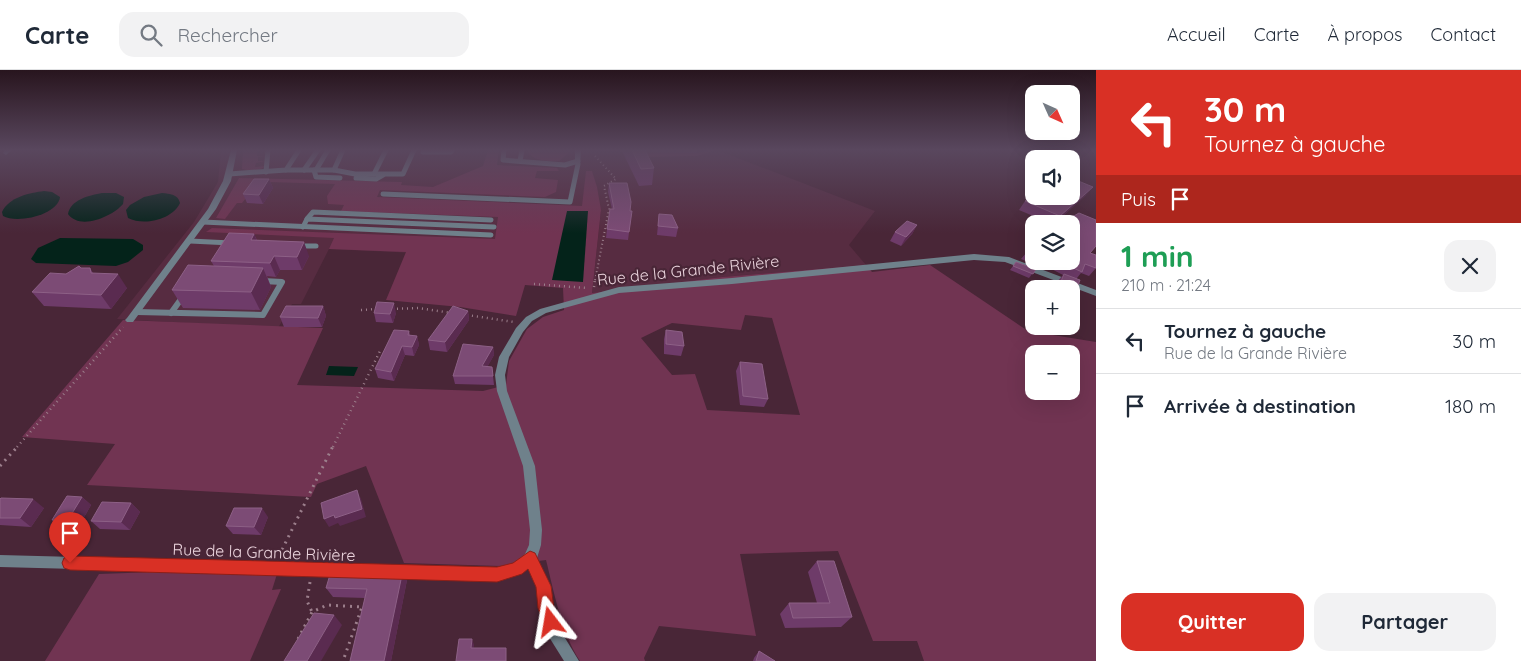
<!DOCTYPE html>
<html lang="fr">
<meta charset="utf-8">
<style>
:root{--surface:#fff;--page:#f2f2f3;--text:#1f2937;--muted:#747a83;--line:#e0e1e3;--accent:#d93025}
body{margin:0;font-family:Quicksand,sans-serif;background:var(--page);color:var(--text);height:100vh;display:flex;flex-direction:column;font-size:19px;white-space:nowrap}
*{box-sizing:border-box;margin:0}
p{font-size:16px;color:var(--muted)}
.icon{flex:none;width:28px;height:28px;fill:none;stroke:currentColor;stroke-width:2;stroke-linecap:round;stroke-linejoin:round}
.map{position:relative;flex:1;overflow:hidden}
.details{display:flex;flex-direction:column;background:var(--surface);width:425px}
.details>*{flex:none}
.guide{background:#d93025;color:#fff;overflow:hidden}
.needle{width:32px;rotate:135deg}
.controls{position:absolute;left:1025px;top:15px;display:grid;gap:10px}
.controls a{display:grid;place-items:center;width:55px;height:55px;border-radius:10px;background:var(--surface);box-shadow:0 5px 20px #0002;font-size:25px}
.pin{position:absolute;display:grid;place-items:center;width:42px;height:42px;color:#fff;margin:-51px -21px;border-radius:50% 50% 50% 0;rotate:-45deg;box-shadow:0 0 5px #0007}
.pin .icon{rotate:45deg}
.me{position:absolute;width:55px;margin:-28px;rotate:346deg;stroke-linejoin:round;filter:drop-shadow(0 0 4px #0008)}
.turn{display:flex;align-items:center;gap:18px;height:105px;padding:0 25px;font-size:22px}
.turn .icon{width:65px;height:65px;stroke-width:2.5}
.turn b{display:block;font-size:35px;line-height:42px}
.then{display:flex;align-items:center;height:48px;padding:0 25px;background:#0003;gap:10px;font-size:19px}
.round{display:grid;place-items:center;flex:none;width:52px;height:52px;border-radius:15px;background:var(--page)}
.headline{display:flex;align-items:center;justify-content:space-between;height:85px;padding:0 25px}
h1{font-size:30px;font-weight:800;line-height:38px;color:#1e9e55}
.button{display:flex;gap:10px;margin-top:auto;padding:10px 25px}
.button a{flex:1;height:58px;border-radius:15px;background:var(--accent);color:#fff;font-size:20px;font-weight:800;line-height:58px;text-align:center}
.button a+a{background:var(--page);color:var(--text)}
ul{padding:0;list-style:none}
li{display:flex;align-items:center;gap:15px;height:65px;padding:0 25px;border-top:1px solid var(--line)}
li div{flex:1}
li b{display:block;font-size:19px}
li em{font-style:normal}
header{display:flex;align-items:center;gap:30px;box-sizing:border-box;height:70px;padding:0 25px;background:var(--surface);border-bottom:1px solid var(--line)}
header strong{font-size:24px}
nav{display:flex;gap:28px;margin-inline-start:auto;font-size:18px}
.search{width:350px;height:45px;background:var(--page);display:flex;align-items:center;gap:12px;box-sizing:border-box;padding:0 18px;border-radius:15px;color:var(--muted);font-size:19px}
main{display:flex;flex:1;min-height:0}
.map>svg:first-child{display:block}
</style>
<header>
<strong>Carte</strong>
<div class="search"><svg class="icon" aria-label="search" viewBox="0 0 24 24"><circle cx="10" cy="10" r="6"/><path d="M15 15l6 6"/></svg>Rechercher</div>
<nav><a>Accueil</a><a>Carte</a><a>À propos</a><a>Contact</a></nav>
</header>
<main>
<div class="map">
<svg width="1096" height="591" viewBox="0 0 1096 591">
<rect width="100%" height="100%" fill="#492637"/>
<!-- built -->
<path fill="#572c41" d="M221 80H717L875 141 849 175 866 195 722 207 592 223 601 140 534 184 461 185 329 179 301 234H292L278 258 117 249 194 152 218 112Z"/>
<!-- green -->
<g fill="#713452" fill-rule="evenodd">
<path d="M243 80H265L257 82V86H266L258 87V91H265L256 93 255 97 265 96C260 102 249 101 242 99Z"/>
<path d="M488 80H499L497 95 557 98 559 101H537L535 108 558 110 556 122 545 127 380 120 377 127 582 136 586 101H592L597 117 601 140 592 223 722 207 866 195 872 202 930 195 1028 261 1096 272V591H924L917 571H873L838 481 740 484 756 566 659 556 644 588 645 591H580C562 564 554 522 546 490L500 496 404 493 366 396 317 414 311 427 87 415 115 374 22 367 123 250 323 258 297 315 483 321 506 315 509 291 527 259 543 247 564 240 563 218 525 215 516 246 460 237 386 230 406 182 329 179 334 168 206 162 212 158 495 169 498 147 341 141 344 135 328 134 327 126 335 114 269 112 254 118 242 133H237L225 149 216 148 239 108 402 112 401 115 433 117 483 96ZM745 245 772 248 800 345 707 340 695 304 672 305 641 268 672 253 741 260ZM1034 284H1071V321H1034Z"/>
<path d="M527 80H571V81L559 91C548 91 532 92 527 80Z"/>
<path d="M584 80H717L697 86 642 87 641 83Z"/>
<path d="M185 501 277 504 272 520 281 519 250 591H45L99 504Z"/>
</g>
<!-- water -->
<g fill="#04231a">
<path d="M44 121 52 122 60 127C58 145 17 154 3 146L2 142C9 127 29 123 44 121Z"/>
<path d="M102 123H116L124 127 123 134C113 146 80 161 68 144 70 130 90 125 102 123Z"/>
<path d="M162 123C170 124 178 124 180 133 172 150 144 156 128 148L126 140 130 135 144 127Z"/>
<path d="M567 141H588L583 212 552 210Z"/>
<path d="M60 168 133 169 143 175V180L128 192 116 196 36 193 31 189 38 178Z"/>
<path d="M329 296 358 297 354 306 326 305Z"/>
</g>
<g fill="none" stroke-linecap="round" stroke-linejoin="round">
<!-- path-far2 -->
<path stroke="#9c7f8c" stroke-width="2" stroke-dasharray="1 3" stroke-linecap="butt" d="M595 86 616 109 604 116 609 139 595 211"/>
<!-- path-far1 -->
<g stroke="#9c7f8c" stroke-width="2.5" stroke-dasharray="1 4" stroke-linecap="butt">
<path d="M534 214 587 218"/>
<path d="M594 217 595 209"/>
<path d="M392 239 418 238 452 243"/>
<path d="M361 240 377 239"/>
<path d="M467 245 514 252"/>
<path d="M17 377 123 257"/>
<path d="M333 377 380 281"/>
</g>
<!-- path -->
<g stroke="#9c7f8c" stroke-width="3" stroke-dasharray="2 5" stroke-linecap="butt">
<path d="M0 396 18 376"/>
<path d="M279 486 333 376"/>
<path d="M310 512 307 531 312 542"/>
<path d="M298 569 312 542 327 535 362 537 343 591"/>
</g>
<!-- service-far1 -->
<g stroke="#6f818b" stroke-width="5">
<path d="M424 80 423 82H451L452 80"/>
<path d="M504 80 503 90 565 95 578 91"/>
<path d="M520 91 522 80"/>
<path d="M286 100H334L343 80"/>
<path d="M304 100 318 80"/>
<path d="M314 100 316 107 340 108"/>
<path d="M316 100 328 80"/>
<path d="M334 100 355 104H403L414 80"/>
<path d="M266 102 268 80"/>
<path d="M229 104 286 100 299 80"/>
<path d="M374 104 386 80"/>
<path d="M356 108 376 109 383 105"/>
<path d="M383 124 570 132 578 94"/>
<path d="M307 149 313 142 491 150"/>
<path d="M203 152 491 165"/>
<path d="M303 157 307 149 494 157"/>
<path d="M190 171 231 173"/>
<path d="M298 176H316"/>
</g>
<!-- service -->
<g stroke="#6f818b" stroke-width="6">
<path d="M137 242 263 245 282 212 263 211"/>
<path d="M171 243 184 225"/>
</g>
<!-- minor -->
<g fill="#6f818b" fill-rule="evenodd">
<path d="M5 80H12L6 85 3 83Z"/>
<path d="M231 80H237L231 111 216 139 133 252H127L125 250 127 248 208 139 223 111Z"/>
<path d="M575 80H581L580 95 575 94Z"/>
<path d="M974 184 1009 187 1096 220V226L1005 192 974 190 732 214 619 223 546 243 532 251 523 262 509 287 505 305 507 321 535 396 542 460 541 475 537 488 551 516 553 538 562 563 579 591H564L549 567 539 538 537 517 528 498 522 503 497 510 392 508 387 506 385 502 387 498 392 496 497 498 514 494 525 484 529 475 530 460 523 396 497 321 495 305 499 287 516 258 526 247 540 239 619 217 732 208Z"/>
<path d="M0 485 345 494 350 496 352 500 350 504 345 506 0 497Z"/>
</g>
</g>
<!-- wall -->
<g fill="#6e3b69">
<path d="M597 80H707L697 83 646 82 654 98 652 115 639 116 622 81Z"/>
<path d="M269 109 273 118 263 134 247 133 243 124Z"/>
<path d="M609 113 630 141H632L628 170 606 168 607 159 612 139 608 122Z"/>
<path d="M1086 125 1054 154H1052L1019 140 1025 131Z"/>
<path d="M659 144 678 158 676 167 657 165Z"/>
<path d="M917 155 912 164 901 176 890 171 895 162Z"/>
<path d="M254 164 257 170 309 186 302 200H280L276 207 267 206 271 217 260 240 183 238 172 220 214 196 211 191Z"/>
<path d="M1034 175V191H1071L1090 183 1096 198 1089 206 1081 203 1077 208V218L1071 224V219H1054L1056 213 1063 205 1040 193 1038 196 1021 189 1027 182Z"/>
<path d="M1013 196 1036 199 1029 208 1010 200Z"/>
<path d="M81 198H90L93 203 127 218 111 239 44 236 32 222 66 204Z"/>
<path d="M323 236 326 246 322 257H284L280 247Z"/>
<path d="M468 241 469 250 447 282 430 280 428 270Z"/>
<path d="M374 243H396L393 253 376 252Z"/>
<path d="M666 260 684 276 681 286 664 284V269Z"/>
<path d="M409 261 410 265 417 266 419 275 414 286 405 285 394 311 378 308 375 299Z"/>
<path d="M493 277 494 285 487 297H492L494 315 455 314 453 306Z"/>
<path d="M740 292 768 329 764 337 740 335 736 301Z"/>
<path d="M82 427 91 435 78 458H63L52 450Z"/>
<path d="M0 429 44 438 31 457 0 455Z"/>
<path d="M131 433 140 442 130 460 100 459 91 451Z"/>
<path d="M268 447 261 465 233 464 226 456Z"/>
<path d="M817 491 852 547 841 557 785 558 780 544 789 533H817L808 502Z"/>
<path d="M407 510 391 591H350L365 528 333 527 326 518Z"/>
<path d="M759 581 775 591H753L754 588Z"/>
</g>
<!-- shaded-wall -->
<g fill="#5a2b50">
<path d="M697 80H707L697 83Z"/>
<path d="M269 109 273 118 263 134 259 125Z"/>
<path d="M1093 117 1086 125 1054 154 1060 146Z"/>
<path d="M917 155 912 164 901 176 906 167Z"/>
<path d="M254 164 260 178 251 170Z"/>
<path d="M304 172 309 186 302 200 297 187Z"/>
<path d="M274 186 280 200 276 207 270 193Z"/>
<path d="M263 198 271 217 260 240 251 222Z"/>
<path d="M118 204 127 218 111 239 101 225Z"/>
<path d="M394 233 396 243 393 253 390 244Z"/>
<path d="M323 236 326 246 322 257 318 248Z"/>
<path d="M468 241 469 250 447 282 445 272Z"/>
<path d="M417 266 419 275 414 286 412 277Z"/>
<path d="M402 276 405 285 394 311 391 302Z"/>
<path d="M493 277 494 285 483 305 482 296Z"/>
<path d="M357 420 361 429 366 447 340 456 338 453 329 457 324 449Z"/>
<path d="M82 427 91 435 78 458 68 450Z"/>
<path d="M33 429 44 438 31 457 20 448Z"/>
<path d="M131 433 140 442 130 460 121 452Z"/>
<path d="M262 438 268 447 261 465 254 457Z"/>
<path d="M403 500 407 510 391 591H384Z"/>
<path d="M334 545 342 555 321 591H307Z"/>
<path d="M472 569 474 575 473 585 471 578Z"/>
</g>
<!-- building -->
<g fill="#7c4b75" stroke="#8d6086">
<path d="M632 80H645L654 98 641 99Z"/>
<path d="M1071 108 1093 117 1060 146 1025 131 1034 125V126H1071Z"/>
<path d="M254 109H269L259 125 243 124Z"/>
<path d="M609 113H627L631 132 630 141H632L629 162 607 159 610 139H614Z"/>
<path d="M1079 143 1096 150V176L1090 183 1096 185V198L1085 194 1082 202 1058 191H1071V154H1060Z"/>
<path d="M659 144 672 145 678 158 658 156Z"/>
<path d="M907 151 917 155 906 167 895 162Z"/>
<path d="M229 163 254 164 251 170 304 172 297 187 274 186 270 193 211 191Z"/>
<path d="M1034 175V184L1027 182Z"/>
<path d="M1016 192 1036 199 1033 204 1013 196Z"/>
<path d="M188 195 263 198 251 222 172 220Z"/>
<path d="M79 196 81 198H90L91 203 118 204 101 225 32 222 50 203 66 204Z"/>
<path d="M1064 204 1080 210 1077 218 1073 217 1071 222V219H1058Z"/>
<path d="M377 232 394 233 390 244 374 243Z"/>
<path d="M286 236H323L318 248 280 247Z"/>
<path d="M453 236 468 241 445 272 428 270Z"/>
<path d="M394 260 409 261 408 265 417 266 412 277 402 276 391 302 375 299Z"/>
<path d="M666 260 682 262 684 276 666 274Z"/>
<path d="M463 274 493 277 482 296 492 297 493 306H453Z"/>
<path d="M740 292 762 294 768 329 743 326Z"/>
<path d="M357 420 362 439 335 448 334 445 324 449 321 433Z"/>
<path d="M67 426 82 427 68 450H52Z"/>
<path d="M1 428 33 429 20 448H0V429Z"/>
<path d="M102 432 131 433 121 452 91 451Z"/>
<path d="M234 438H262L254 457 226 456Z"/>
<path d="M817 491H834L852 547 793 548 789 533H830Z"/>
<path d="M332 498 403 500 384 591H350L367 519 326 518Z"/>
<path d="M314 543 334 545 307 591H284Z"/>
<path d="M459 569H472L471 578H506V591H456Z"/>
<path d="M759 581 775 591H756Z"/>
</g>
<!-- sky -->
<linearGradient id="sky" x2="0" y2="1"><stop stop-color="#28151e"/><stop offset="0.49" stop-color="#59475e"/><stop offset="1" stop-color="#59475e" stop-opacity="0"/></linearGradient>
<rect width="1096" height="163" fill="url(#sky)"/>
<!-- route -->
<path fill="#d93025" stroke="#8d1f18" d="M530 481 535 483 551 516 554 538 559 552 557 558 551 560 545 558 538 538 536 517 528 499 522 504 497 512 70 500 64 498 62 493 64 488 70 486 497 497 513 493Z"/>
<g text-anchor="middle" stroke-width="4.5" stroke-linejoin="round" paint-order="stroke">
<!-- street labels -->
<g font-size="16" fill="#ebd4dd" stroke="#492637">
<text transform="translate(688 200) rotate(-6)" y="6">Rue de la Grande Rivière</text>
<text transform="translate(264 482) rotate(2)" y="6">Rue de la Grande Rivière</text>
</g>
</g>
</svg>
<div class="controls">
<a><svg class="needle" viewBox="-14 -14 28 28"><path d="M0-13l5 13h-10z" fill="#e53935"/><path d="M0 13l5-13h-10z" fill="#747a83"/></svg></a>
<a><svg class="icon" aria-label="sound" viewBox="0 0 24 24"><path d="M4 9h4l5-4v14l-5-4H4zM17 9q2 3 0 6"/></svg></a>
<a><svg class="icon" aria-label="layers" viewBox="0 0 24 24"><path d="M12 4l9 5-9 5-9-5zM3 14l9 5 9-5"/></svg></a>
<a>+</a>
<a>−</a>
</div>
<div class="pin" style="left:70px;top:493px;background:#d93025"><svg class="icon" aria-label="arrive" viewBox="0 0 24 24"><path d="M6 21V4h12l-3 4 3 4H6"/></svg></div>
<svg class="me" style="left:551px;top:552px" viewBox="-20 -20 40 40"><path d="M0-17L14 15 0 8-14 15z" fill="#d93025" stroke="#fff" stroke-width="4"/></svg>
</div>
<section class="details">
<div class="guide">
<div class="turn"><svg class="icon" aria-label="left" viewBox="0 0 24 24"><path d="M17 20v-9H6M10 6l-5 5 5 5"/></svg><div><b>30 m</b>Tournez à gauche</div></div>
<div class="then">Puis<svg class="icon" aria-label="arrive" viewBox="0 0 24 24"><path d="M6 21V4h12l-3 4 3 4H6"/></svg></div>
</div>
<div class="headline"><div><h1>1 min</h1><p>210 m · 21:24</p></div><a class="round"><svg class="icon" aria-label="close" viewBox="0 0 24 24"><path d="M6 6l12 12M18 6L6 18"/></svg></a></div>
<ul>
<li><svg class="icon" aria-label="left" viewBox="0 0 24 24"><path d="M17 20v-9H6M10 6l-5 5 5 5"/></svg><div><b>Tournez à gauche</b><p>Rue de la Grande Rivière</p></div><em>30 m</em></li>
<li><svg class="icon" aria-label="arrive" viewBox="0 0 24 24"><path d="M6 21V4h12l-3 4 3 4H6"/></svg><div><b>Arrivée à destination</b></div><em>180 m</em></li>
</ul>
<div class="button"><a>Quitter</a><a>Partager</a></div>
</section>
</main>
